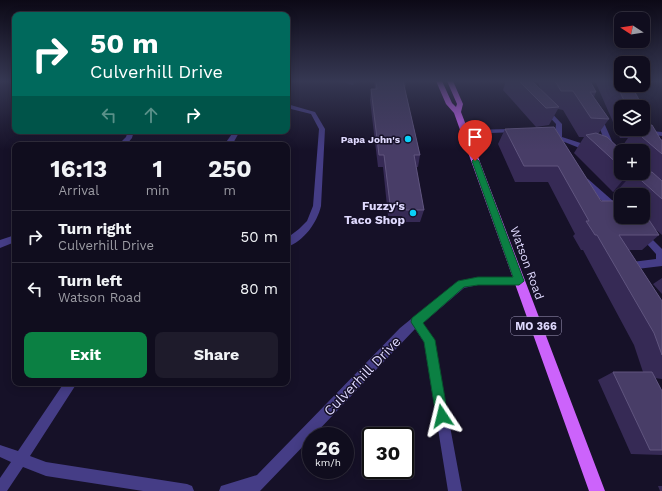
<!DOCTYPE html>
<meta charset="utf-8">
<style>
:root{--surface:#100d1e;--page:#1e1b2b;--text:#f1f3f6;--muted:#9c9ca4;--line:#302d3c;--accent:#0b8043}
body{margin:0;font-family:"Work Sans",sans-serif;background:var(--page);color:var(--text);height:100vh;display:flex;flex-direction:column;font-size:15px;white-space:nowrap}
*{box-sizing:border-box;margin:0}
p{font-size:13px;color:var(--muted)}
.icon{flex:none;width:22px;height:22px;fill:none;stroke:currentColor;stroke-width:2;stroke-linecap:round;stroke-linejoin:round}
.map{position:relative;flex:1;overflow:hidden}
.sheet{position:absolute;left:12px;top:142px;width:278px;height:244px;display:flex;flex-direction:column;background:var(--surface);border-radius:8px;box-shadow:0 2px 10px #0003,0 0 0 1px var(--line)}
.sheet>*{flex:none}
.hud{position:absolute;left:12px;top:12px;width:278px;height:122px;border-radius:8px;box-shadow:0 2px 10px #0003,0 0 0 1px var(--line);background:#00695c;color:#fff;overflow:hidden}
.needle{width:26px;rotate:282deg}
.fabs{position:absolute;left:614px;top:12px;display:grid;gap:8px}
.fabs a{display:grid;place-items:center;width:36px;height:36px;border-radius:8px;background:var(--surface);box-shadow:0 2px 10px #0003,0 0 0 1px var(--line);font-size:20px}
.speed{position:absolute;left:302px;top:427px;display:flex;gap:8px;font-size:20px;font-weight:700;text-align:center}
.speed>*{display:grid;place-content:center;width:52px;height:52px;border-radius:50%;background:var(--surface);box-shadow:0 2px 10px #0003,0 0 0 1px var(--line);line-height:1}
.speed small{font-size:10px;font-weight:400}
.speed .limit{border:2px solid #111;border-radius:6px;background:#fff;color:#111}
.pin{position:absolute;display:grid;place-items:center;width:34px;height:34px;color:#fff;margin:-41px -17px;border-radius:50% 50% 50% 0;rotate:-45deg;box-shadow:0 0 4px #0007}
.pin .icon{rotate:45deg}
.me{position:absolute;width:44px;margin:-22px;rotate:350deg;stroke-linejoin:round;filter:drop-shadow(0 0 3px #0008)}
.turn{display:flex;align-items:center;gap:14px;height:84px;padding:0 12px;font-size:18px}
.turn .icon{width:52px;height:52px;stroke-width:2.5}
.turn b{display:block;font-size:28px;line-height:34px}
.lanes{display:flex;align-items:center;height:38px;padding:0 12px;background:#0003;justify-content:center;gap:20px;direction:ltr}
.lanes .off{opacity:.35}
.eta{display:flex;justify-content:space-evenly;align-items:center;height:68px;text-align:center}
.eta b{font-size:24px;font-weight:700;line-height:28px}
.primary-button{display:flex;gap:8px;margin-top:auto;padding:8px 12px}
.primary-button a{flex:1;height:46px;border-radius:8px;background:var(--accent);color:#fff;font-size:16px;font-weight:700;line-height:46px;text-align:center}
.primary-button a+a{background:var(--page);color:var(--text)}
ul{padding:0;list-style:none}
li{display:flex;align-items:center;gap:12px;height:52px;padding:0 12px;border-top:1px solid var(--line)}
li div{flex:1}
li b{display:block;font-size:15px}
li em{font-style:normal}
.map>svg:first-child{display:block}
</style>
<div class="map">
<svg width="662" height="491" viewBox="0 0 662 491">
<rect width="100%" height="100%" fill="#161128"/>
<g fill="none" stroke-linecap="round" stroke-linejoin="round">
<!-- minor -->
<g fill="#453d86" fill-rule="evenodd">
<path d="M287 104 315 112 325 129 321 206C317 223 304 241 287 247V238L299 229 307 221 313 206 319 129 311 114 287 108Z"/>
<path d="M543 108H547L562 124V137L593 147V151H587L562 141 561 148H555V139L548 135 551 133 555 134 556 124 543 110Z"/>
<path d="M599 116 602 118 615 148 614 150H611L607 148 596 118Z"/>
<path d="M515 129 518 131 517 132 465 134 462 132 465 130Z"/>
<path d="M128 131H134L132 138 126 145H118L126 137Z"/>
<path d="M234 131H240L232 145H224Z"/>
<path d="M651 131 662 132V136L655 135 662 151V160L658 158 648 135 649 132Z"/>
<path d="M585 178 588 179 621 208V216L618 215 582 183 581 181Z"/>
<path d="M643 232 646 233 662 249V266L637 269 635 273 632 274 629 273 627 270 629 264 632 262 656 259V254L639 235Z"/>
<path d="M15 235V242L0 248V240Z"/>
<path d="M478 277H519L522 278 524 281 522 284 519 285H478L464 288 423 323 434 340 462 491H448L424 342 415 329 313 436H311V438L260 491H219L221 486 257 475 400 328 458 281Z"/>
<path d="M64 383H77L30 456 46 462 187 484 192 486 194 491H143L46 476 23 467 7 491H0V478L11 462 0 457V445L18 451Z"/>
</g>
<!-- primary -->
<path fill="#cc63fb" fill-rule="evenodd" d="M436 81H442L452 103 456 107 457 104 447 81H453L463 104 461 112 605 491H589L454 113 446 104Z"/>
</g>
<!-- wall -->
<g fill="#362a55">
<path d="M337 81H356L353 85Z"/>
<path d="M374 81H406L405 89 420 155 418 167H416L424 210 420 222H403L402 216H388L383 167H378L370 100 371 89H375Z"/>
<path d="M506 81H532L541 90 537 81H590L596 92 594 97 609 119 598 134 621 151V173H643V151H625L623 145 628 138H620L595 81H621L643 107H621V129H643V108L650 120 646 126 661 140H662V235L653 227 659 235 642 250H629L662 301V379L655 378 662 391V455L631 454 598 380 613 372H643L634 345 583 250H581L573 236 575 234 548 182H515L498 144 505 129 554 127 601 201 643 220H647L643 217V195H621L617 191 613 192 574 153 584 137H579L563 110 558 109 549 125 536 127 503 90Z"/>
<path d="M662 278V294L653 284Z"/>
<path d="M658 486H662V491H660Z"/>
</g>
<!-- shaded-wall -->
<g fill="#21183b">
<path d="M353 81H356L353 85Z"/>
<path d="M633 173 617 191 613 192 628 174Z"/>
</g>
<!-- building -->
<g fill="#483d67" stroke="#60557f">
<path d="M376 81H406H403L420 155H414L424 210H406L405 205 390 204 384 155H379L371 89H377Z"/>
<path d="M519 81H532L559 107 546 108Z"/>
<path d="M555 81H590L596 92H590L609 119 591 118 573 91H561Z"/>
<path d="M615 81H621V85H631L643 107H627Z"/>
<path d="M643 108 650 120H643Z"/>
<path d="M652 125 661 140H662V154L642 137 638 129H643V126Z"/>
<path d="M554 127 601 201H621V217H640L643 220H649L659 235H619L662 301V355L654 333 597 235H595L586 221H589L558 166H524L505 129Z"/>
<path d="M596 133 607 137 622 151H621V167L586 135Z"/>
<path d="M643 169 647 173 652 172 662 181V199L633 173H643Z"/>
<path d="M613 372H652L662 391V450H650Z"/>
</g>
<!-- sky -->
<linearGradient id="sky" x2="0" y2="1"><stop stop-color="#0c0916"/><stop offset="0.54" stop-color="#363853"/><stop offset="1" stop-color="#363853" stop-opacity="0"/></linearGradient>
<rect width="662" height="150" fill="url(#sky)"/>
<!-- route -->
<path fill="#0b8043" stroke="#07532c" d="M475 158 479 161 524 281 519 285H478L464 287 423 323 435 340 448 416 447 420 442 422 438 420 436 416 424 342 411 322 412 318 458 281 478 277H513L472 161Z"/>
<!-- markers -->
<g fill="#0ad1f9" stroke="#161128" stroke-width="1.5">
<circle cx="408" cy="139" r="4"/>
<circle cx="413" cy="213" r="4"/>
</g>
<g text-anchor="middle" stroke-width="3" stroke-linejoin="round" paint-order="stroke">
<!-- far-poi labels -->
<g font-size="10" font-weight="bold" fill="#dfd9fe" stroke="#161128" text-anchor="end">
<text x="400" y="143">Papa John's</text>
</g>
<!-- shield labels -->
<rect fill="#161128" stroke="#a39dbe" stroke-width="1" x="511" y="317" width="50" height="18" rx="3"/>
<g font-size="11" font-weight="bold" fill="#dfd9fe">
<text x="536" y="330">MO 366</text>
</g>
<!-- poi labels -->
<g font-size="12" font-weight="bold" fill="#dfd9fe" stroke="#161128" text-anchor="end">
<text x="405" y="210">Fuzzy's<tspan x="405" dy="14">Taco Shop</tspan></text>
</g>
<!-- street labels -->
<g font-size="12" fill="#dfd9fe" stroke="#161128">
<text transform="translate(527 263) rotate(70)" y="4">Watson Road</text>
</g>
<!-- near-street labels -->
<g font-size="14" fill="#dfd9fe" stroke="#161128">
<text transform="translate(362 376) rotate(-46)" y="5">Culverhill Drive</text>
</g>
</g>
</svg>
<div class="fabs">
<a><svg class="needle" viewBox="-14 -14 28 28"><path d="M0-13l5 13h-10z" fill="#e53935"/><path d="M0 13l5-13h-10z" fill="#9c9ca4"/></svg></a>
<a><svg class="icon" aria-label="search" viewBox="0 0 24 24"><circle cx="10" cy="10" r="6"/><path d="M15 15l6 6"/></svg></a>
<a><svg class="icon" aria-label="layers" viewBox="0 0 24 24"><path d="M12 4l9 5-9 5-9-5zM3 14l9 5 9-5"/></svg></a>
<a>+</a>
<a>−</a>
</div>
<div class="speed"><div>26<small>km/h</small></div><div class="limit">30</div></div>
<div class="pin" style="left:475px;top:161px;background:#d93025"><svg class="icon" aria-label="arrive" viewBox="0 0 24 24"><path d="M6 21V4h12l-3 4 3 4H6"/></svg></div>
<svg class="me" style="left:442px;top:416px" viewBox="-20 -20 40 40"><path d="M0-17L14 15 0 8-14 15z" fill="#0b8043" stroke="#fff" stroke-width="4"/></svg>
<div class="hud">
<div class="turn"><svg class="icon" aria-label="right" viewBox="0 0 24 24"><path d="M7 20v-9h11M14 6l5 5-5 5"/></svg><div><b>50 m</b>Culverhill Drive</div></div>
<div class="lanes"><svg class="icon off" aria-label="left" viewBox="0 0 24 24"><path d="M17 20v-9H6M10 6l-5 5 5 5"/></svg><svg class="icon off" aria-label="ahead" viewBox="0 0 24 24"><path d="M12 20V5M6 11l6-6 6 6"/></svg><svg class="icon" aria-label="right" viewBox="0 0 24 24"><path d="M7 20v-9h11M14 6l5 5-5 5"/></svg></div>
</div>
<section class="sheet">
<div class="eta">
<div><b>16:13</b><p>Arrival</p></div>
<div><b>1</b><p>min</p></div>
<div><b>250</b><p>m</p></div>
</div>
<ul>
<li><svg class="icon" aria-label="right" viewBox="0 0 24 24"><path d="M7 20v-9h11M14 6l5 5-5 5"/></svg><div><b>Turn right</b><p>Culverhill Drive</p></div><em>50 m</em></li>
<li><svg class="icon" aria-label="left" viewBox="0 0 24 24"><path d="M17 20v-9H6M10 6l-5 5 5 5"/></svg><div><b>Turn left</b><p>Watson Road</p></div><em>80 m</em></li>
</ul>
<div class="primary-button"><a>Exit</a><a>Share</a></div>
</section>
</div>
